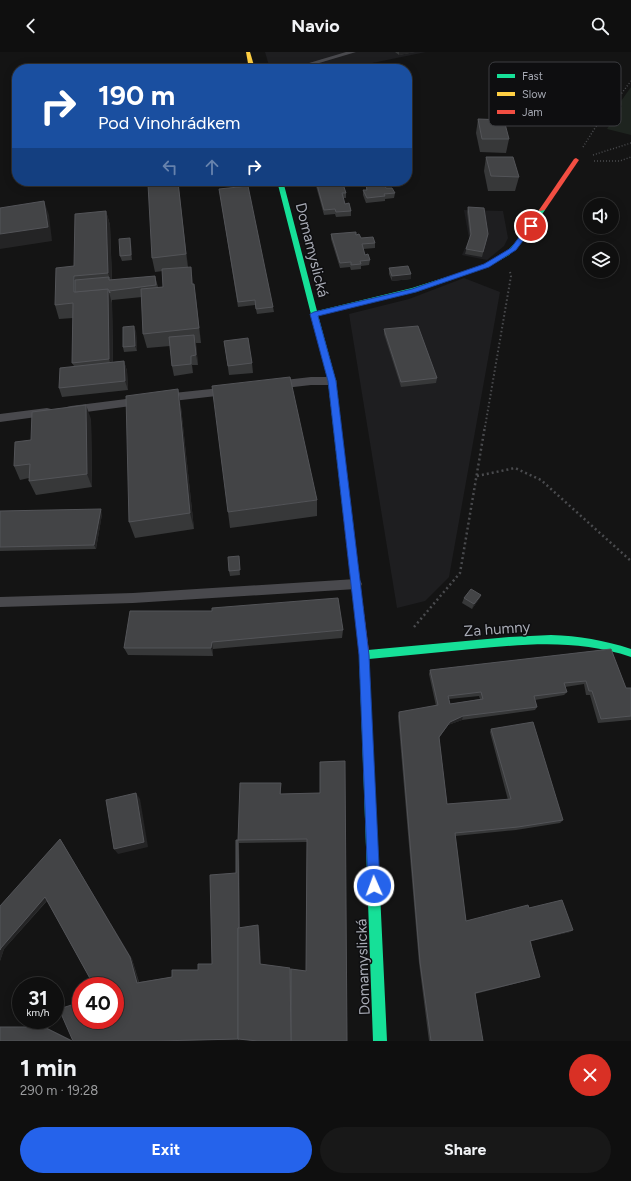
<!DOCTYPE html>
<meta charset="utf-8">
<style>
:root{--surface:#0f0f0f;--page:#181818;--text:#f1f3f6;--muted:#9b9c9e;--line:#2f2f2f;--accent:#2563eb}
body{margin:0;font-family:Figtree,sans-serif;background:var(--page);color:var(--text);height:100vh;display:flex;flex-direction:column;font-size:15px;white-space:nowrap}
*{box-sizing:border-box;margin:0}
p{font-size:13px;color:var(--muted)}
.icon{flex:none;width:22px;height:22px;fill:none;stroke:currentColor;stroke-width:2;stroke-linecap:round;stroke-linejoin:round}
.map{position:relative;height:989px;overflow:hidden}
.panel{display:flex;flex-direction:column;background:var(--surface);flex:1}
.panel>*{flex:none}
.banner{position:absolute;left:12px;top:12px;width:400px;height:122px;border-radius:16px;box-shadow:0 2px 10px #0003,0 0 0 1px var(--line);background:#1a4fa0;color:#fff;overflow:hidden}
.controls{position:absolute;left:583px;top:146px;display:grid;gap:8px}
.controls a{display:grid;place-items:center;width:36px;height:36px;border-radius:50%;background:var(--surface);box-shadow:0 2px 10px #0003,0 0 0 1px var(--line);font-size:20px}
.speed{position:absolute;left:12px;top:925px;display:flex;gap:8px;font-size:20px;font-weight:700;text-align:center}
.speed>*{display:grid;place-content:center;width:52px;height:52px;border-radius:50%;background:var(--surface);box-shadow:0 2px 10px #0003,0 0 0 1px var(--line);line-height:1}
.speed small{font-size:10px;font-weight:400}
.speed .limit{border:6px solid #d22;background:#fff;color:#111}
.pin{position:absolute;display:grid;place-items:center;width:34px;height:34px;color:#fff;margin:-17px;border:2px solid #fff;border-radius:50%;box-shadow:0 1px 4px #0007}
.me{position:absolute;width:44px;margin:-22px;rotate:358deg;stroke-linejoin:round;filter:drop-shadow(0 0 3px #0008)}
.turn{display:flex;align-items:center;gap:14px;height:84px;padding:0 20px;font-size:18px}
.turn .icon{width:52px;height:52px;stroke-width:2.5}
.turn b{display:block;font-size:28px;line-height:34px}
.lanes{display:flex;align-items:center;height:38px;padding:0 20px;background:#0003;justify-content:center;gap:20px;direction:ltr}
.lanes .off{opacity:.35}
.round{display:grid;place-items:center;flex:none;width:42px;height:42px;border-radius:21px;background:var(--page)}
.headline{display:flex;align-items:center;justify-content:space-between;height:68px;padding:0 20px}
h1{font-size:24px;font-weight:700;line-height:30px}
.primary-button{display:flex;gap:8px;margin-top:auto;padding:8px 20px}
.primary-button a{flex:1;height:46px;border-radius:24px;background:var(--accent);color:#fff;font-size:16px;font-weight:700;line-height:46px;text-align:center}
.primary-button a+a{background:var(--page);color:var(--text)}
header{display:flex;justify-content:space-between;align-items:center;height:52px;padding:0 20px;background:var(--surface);font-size:18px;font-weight:700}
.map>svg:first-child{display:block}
</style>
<header><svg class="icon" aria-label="back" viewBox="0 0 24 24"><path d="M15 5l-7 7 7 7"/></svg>Navio<svg class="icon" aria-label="search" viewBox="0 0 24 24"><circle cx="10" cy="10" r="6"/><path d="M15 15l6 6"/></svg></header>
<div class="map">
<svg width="631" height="989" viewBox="0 0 631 989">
<rect width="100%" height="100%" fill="#141414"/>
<!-- built -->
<g fill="#1e1e20">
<path d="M265 0H426L343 17H270Z"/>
<path d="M464 158 503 159 508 186 504 194 487 208 462 203 469 187Z"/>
<path d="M464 226 500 240 449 525 425 549 397 556 349 262 409 247Z"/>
</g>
<!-- green -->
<path fill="#1e241f" d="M631 35V83L607 77 622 54 619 52Z"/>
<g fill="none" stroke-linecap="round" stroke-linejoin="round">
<!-- path-far2 -->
<g stroke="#4a4b4e" stroke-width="1.5" stroke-dasharray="1 2" stroke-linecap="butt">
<path d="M583 95 595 76 631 29"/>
<path d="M593 103 631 91"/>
<path d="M594 109H620L631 105"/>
</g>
<!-- path-far1 -->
<path stroke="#4a4b4e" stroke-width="2" stroke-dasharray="1.5 2.5" stroke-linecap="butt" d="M485 375 511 224 510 220"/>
<!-- path -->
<g stroke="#4a4b4e" stroke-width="2.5" stroke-dasharray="2 3" stroke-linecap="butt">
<path d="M477 424 515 416 541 428 631 509"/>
<path d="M414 575 460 521 485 374"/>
</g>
<!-- lane -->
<g fill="#49494d" fill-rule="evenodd">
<path d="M346 0H356L299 17H289Z"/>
<path d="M311 325H332L337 329 332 333H311L276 337 272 336 271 333 272 330 276 329Z"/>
<path d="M230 335 234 336 235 339 234 342 164 350 160 349 159 346 160 343 164 342Z"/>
<path d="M142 345 146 346 147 349 146 352 71 362 67 361 66 358 67 355 71 354Z"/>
<path d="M47 356 51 357 52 360 51 363 0 370V362Z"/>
<path d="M356 527 360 528 362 532 360 536 356 537 133 551 0 555V545L133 541Z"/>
</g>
<!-- fast -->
<g fill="#16e098" fill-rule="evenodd">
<path d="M277 129H283L317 259 412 236 484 213 505 201 520 186 540 157 545 158 524 188 509 203 488 215 416 240 318 263 336 329 351 461 347 464 343 461 328 329Z"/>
<path d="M551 583C579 584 604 588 631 597V605C577 587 528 592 472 597 438 600 404 604 369 607L387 989H373L359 600 361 597 364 596 368 598 509 585Z"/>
</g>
<!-- slow -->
<path fill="#ffcf43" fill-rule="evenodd" d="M246 0H250L255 17H249Z"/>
<!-- jam -->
<g fill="#f24e42" fill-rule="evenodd">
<path d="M576 106 579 108 545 158 540 159 539 158 574 107Z"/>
<path d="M347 458 351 461 369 600 367 603 364 604 361 603 359 600 343 461Z"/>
</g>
</g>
<!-- wall -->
<g fill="#373839" fill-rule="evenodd">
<path d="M395 0H415L399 3Z"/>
<path d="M554 39H569L565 53 561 56 550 52Z"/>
<path d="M478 67 509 87 506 101 480 100 476 81Z"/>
<path d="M486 105 519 125 515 139H488L484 119Z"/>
<path d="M316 129H346V132H343L346 141V146H343L345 152 351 159V164L336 165 335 162 324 163 316 134Z"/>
<path d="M178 130 188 215 193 232 196 246 201 291H196L198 313H192L193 321 174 324 172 314 170 294 147 296 143 282 142 245 112 248 113 310 124 309 127 319 128 338 62 345 59 336 74 314 72 311 73 266 59 267 55 253 74 214 106 159 110 173 112 228 155 224 158 235H163V219L155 220 152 206Z"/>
<path d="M366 133 386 136 395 141 394 146 385 147V149L366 151 363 143V138H366Z"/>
<path d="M220 142 273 255 274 260 257 262 255 253 238 255Z"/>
<path d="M468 155 487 187 482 205 465 202 470 185 467 160Z"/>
<path d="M331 182 356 183 361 186 375 191V196L363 197 365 203 370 208 369 213 361 214V217L351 218 350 215 340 216 331 187Z"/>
<path d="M131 191 132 208 122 209 120 204Z"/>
<path d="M389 216 411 227 392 229 389 222Z"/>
<path d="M384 277 437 326 436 331 401 335 384 282Z"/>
<path d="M136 279 137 299 124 300 123 295Z"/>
<path d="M224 289 252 311 253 321 229 323Z"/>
<path d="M181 355 194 477 135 486 129 470Z"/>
<path d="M91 367 92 435 36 443 29 429V426L20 428 14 414Z"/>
<path d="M317 448V464L230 476 228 460Z"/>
<path d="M0 459 102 462 96 497 0 499Z"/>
<path d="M239 509 240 523 230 524 229 519Z"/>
<path d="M481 543 479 547 472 557 462 551 464 546Z"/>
<path d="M343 578 342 586 213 597V604L128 603 124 596Z"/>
<path d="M611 597 626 636H631V668L598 671 590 643H586L584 632 565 635 567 640 564 643 535 648 537 655 535 658 462 668 448 673 439 686 447 752 508 748 490 680 491 677 563 768 560 771 516 778 455 784 466 869 529 856 573 878 570 880 531 889 537 926 475 942 483 989H429L419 911 398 664 399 660 436 654 429 622 430 618ZM479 644 480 647 450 652 449 647Z"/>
<path d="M281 731V742L320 741 347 989H253L240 987 176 989H0L44 975 47 976 73 989 81 968 92 930 47 849 4 897 0 909V854L62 790 132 907 139 930 172 925 198 918 212 912 236 821 238 788ZM307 790 306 919 291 917 261 912 259 877 240 875 239 791Z"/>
</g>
<!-- shaded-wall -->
<g fill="#242425">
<path d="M399 0H415L399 3Z"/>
<path d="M569 39 565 53 561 56 565 42Z"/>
<path d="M178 130 180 144 188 217 186 202Z"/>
<path d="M44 149 49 163 52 189 0 197V182Z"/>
<path d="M106 159 110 173 112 235 108 221Z"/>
<path d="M130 186 131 191 132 208 131 203Z"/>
<path d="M191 215 193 229 194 246 192 232Z"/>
<path d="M411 222V227L392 229V224Z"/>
<path d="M74 224 78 238V244L74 240Z"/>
<path d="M194 232 196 246 201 291 199 276Z"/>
<path d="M108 237 112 251 113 321 109 307Z"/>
<path d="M134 274 136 279 137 299 135 294Z"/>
<path d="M194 283 196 293 198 313 196 303Z"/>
<path d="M124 309 127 319 128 338 125 329Z"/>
<path d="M178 337 181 355 194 477 190 461Z"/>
<path d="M86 353 91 367 92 435 87 422Z"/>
<path d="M101 457 102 462 96 497 94 493Z"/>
<path d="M481 543 479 547 472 557 474 552Z"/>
<path d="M212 590 213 597V604L211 596Z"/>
<path d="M463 664 462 668 448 673 437 688 439 685 450 670Z"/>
<path d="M136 741 140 747 148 795 118 802 114 797Z"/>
<path d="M60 787 62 790 132 907 139 932 137 931Z"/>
<path d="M238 788 239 791 240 987H239Z"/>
<path d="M45 845 48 847 4 897 0 909V898L1 896Z"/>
<path d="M258 873 259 877 261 915 260 912Z"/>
<path d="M573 878 570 880 528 890 530 889Z"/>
<path d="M540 925 537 926 473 942 475 941Z"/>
<path d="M44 975 47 976 74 989H72Z"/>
</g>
<!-- building -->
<g fill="#434446" stroke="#535458" fill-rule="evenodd">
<path d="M478 67 504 68 509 87H482Z"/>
<path d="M486 105H513L519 125 491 124Z"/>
<path d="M316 129H342L346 141H342L345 152 349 151 351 159 336 160 335 157 324 158Z"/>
<path d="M178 130 186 202 152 206 148 132Z"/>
<path d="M383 131 386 136H392L395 141 384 142 385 144 367 146 363 138H367L366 133Z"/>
<path d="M248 134 273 255 256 257 255 248 238 250 219 137Z"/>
<path d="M44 149 48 175 0 182V156Z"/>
<path d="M468 155 484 156 488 182 483 200 466 197 471 182Z"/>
<path d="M106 159 108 221 74 224V240L108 237 109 307 72 311 73 251 55 253 56 216 74 214 75 162Z"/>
<path d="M356 180V183L359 182 361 186 373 185 375 191 362 192 365 203 368 202 370 208 360 209 361 212 351 213V210L340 211 331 182Z"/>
<path d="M130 186 131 203 120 204 119 187Z"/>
<path d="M408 214 411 222 392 224 389 216Z"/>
<path d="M191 215 192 232H194L199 276 143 282 141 237 163 235 162 217Z"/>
<path d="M155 224 156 233 109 239 110 241 108 237 75 240V228L109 225V228Z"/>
<path d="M134 274 135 294 123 295V275Z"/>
<path d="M418 274 437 326 401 330 384 277Z"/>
<path d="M194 283 196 303 191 304V312L172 314 169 285Z"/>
<path d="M248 286 252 311 228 314 224 289Z"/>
<path d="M124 309 125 329 59 336 60 316Z"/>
<path d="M290 325 317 448 228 460 212 334Z"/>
<path d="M178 337 190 461 129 470 126 344Z"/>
<path d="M86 353 87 422 29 429 30 412 14 414 15 390 31 388 32 360Z"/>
<path d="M101 457 94 493 0 495V459Z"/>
<path d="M239 504 240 518 229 519 228 505Z"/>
<path d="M471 537 481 543 474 552 464 546Z"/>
<path d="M338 546 343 578 212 590 211 596H124L130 559H212V556Z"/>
<path d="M611 597 626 636H631V664L601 667 592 639H589L586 629 564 631 567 640 534 644 537 655 463 664 450 670 439 685 447 752 511 747 491 677 533 670 563 768 518 775 455 781 466 869 528 853 529 856 562 848 573 878 530 889 540 925 475 941 483 989H431L420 910 399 660 438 653 430 618ZM481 640 483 647 450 652 448 644Z"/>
<path d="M345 709 347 989H291V917L306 919 307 787 238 788 239 875 238 876V987H239L156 989H73L59 957 81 950V968H115V934H84L92 930 45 845 1 896 0 898V854L60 787 130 905 137 931 172 925V918H198V912H212L210 823 236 821V788H238L240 731H281L280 742 320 741V710Z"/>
<path d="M136 741 144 790 114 797 106 748Z"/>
<path d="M258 873 260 912 290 916 291 989H258L238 987V876Z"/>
<path d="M0 975H44L72 989H0Z"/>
</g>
<!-- route -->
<path fill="#2563eb" stroke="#184099" d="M529 172 534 174 516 198 489 215 416 240 318 264 336 329 369 603 380 834 378 839 374 840 369 839 368 834 359 603 328 329 310 262 314 260 412 237 484 212 511 196Z"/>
<g text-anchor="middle" stroke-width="3" stroke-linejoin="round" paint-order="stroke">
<!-- street labels -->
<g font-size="15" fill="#a7aab4" stroke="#0e0e10">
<text transform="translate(312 198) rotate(76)" y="5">Domamyslická</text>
<text transform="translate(497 577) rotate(-4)" y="5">Za humny</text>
<text transform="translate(363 915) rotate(-92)" y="5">Domamyslická</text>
</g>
</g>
<!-- legend -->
<rect x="489" y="10" width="132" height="64" rx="6" fill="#0e0e10" stroke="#3c3d41" stroke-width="1"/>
<rect x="497" y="22" width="18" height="4" fill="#16e098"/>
<rect x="497" y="40" width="18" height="4" fill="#ffcf43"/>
<rect x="497" y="58" width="18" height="4" fill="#f24e42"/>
<g font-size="11" fill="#a7aab4">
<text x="522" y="28">Fast</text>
<text x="522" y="46">Slow</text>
<text x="522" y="64">Jam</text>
</g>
</svg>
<div class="controls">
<a><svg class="icon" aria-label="sound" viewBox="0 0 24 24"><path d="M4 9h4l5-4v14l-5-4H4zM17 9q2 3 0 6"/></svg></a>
<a><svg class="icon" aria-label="layers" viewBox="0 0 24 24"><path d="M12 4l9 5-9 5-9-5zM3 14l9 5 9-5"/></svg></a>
</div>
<div class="speed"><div>31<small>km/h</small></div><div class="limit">40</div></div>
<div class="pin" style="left:531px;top:174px;background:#d93025"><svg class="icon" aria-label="arrive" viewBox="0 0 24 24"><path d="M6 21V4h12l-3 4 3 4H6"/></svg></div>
<svg class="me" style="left:374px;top:834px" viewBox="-20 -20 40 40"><circle r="17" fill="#2563eb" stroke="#fff" stroke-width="3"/><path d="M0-11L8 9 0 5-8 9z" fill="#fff"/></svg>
<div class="banner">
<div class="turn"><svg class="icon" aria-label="right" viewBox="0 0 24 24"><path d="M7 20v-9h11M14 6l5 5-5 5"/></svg><div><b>190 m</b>Pod Vinohrádkem</div></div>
<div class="lanes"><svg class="icon off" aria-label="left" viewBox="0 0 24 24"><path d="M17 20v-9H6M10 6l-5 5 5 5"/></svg><svg class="icon off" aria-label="ahead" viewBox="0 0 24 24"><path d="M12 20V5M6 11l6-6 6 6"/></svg><svg class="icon" aria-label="right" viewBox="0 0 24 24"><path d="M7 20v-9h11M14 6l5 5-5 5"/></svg></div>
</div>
</div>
<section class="panel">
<div class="headline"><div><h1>1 min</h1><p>290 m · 19:28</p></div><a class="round" style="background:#d93025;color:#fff"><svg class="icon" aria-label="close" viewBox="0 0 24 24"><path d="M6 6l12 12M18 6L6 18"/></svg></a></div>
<div class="primary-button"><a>Exit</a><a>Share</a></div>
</section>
